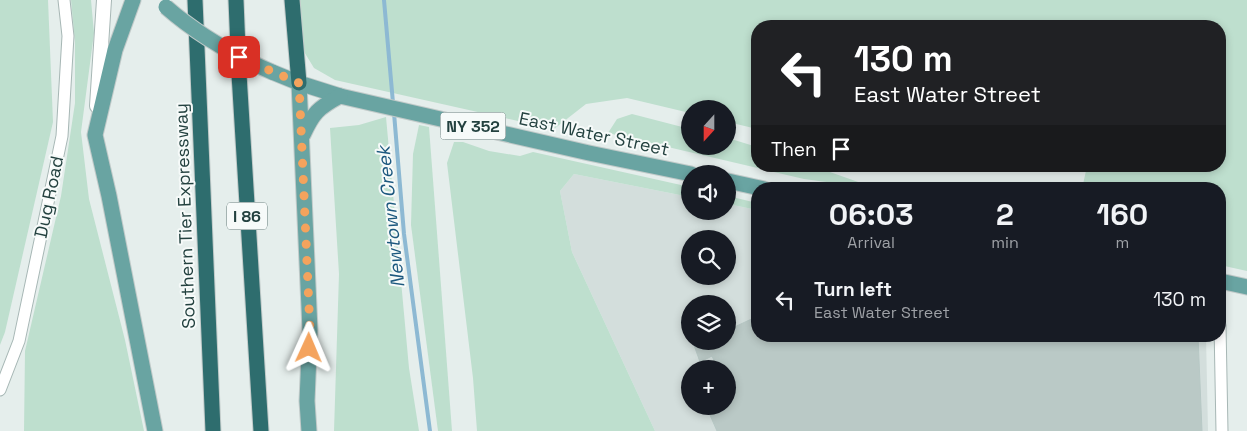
<!DOCTYPE html>
<style>
:root{--surface:#171b24;--page:#20242c;--text:#f1f3f6;--muted:#9ea1a6}
body{margin:0;font-family:"Space Grotesk",sans-serif;background:var(--page);color:var(--text);height:100vh;display:flex;flex-direction:column;font-size:19px;white-space:nowrap}
*{box-sizing:border-box;margin:0}
p{font-size:16px;color:var(--muted)}
.icon{flex:none;width:28px;height:28px;fill:none;stroke:currentColor;stroke-width:2;stroke-linecap:round;stroke-linejoin:round}
.map{position:relative;flex:1;overflow:hidden}
.panel{position:absolute;left:751px;top:182px;width:475px;height:160px;display:flex;flex-direction:column;background:var(--surface);border-radius:20px;box-shadow:0 2px 8px #0003}
.panel>*{flex:none}
.banner{position:absolute;left:751px;top:20px;width:475px;height:152px;border-radius:20px;box-shadow:0 2px 8px #0003;background:#202124;color:#fff;overflow:hidden}
.needle{width:32px;rotate:201deg}
.fabs{position:absolute;left:681px;top:100px;display:grid;gap:10px}
.fabs a{display:grid;place-items:center;width:55px;height:55px;border-radius:50%;background:var(--surface);box-shadow:0 2px 8px #0003;font-size:25px}
.pin{position:absolute;display:grid;place-items:center;width:42px;height:42px;color:#fff;margin:-21px;border-radius:10px;box-shadow:0 2px 8px #0006}
.me{position:absolute;width:55px;margin:-28px;rotate:1deg;stroke-linejoin:round;filter:drop-shadow(0 0 4px #0008)}
.turn{display:flex;align-items:center;gap:18px;height:105px;padding:0 20px;font-size:22px}
.turn .icon{width:65px;height:65px;stroke-width:2.5}
.turn b{display:block;font-size:35px;line-height:42px}
.then{display:flex;align-items:center;height:48px;padding:0 20px;background:#0003;gap:10px;font-size:19px}
.eta{display:flex;justify-content:space-evenly;align-items:center;height:85px;text-align:center}
.eta b{font-size:30px;font-weight:800;line-height:35px}
ul{padding:0;list-style:none}
li{display:flex;align-items:center;gap:15px;height:65px;padding:0 20px}
li div{flex:1}
li b{display:block;font-size:19px}
li em{font-style:normal}
.map>svg:first-child{display:block}
</style>
<div class="map">
<svg width="1247" height="431" viewBox="0 0 1247 431">
<rect width="100%" height="100%" fill="#e5eeec"/>
<!-- built -->
<path fill="#d3dedc" fill-rule="evenodd" d="M574 174 690 197V211H728V204L757 210 758 336H1206L1208 431H655L572 252 560 191ZM690 239H728V276H690ZM690 304H728V341H690ZM690 369H728V406H690Z"/>
<!-- green -->
<g fill="#bedfce">
<path d="M0 0H48L53 122 5 332 0 345Z"/>
<path d="M71 0H91L94 33 81 132 89 199 125 340 144 431H24L25 351 61 196 75 103V42Z"/>
<path d="M300 0H1247V271L1220 265V189H1082L1087 166H1220V26H758L757 129 728 122V109H690V113L627 98 586 104 554 129 335 80 314 68 303 50Z"/>
<path d="M632 114 690 129V146H728V138L757 147 758 166H813L878 189 804 179 608 133 617 119Z"/>
<path d="M386 117 409 368 419 431H334L339 274 330 128 359 125Z"/>
<path d="M419 125 429 127 452 431H438L411 225 413 154Z"/>
<path d="M454 142H463L489 151 520 156 533 152 690 187V197L574 174 560 191 572 252 655 431H477L473 378 447 163Z"/>
<path d="M728 196 757 203V210L728 204Z"/>
</g>
<g fill="none" stroke-linecap="round" stroke-linejoin="round">
<!-- stream -->
<g stroke="#8db9d3" stroke-width="4">
<path d="M384 0 393 103"/>
<path d="M394 113 404 234 430 431"/>
</g>
</g>
<!-- building -->
<path fill="#bac9c6" stroke="#b7c8c5" d="M758 316V336H1198L1202 431H717L706 406H728V369H718L712 356 700 362 694 345 702 341H728V330Z"/>
<g fill="none" stroke-linecap="round" stroke-linejoin="round">
<!-- minor casing -->
<g stroke="#a7b7b5" stroke-width="13">
<g id="minor">
<path d="M1220 325 1222 431"/>
<path d="M0 390 19 341 62 136 68 36 64 0"/>
</g>
</g>
<!-- tertiary casing -->
<g stroke="#a7b7b5" stroke-width="16">
<path id="tertiary" d="M97 106 104 0"/>
</g>
<!-- primary casing -->
<g stroke="#c1cac9" stroke-width="17">
<g id="primary">
<path d="M133 0 115 50 95 135 109 196 155 431"/>
<path d="M272 72 299 83 340 96 589 153 691 174"/>
<path d="M299 83 310 330 307 401 309 431"/>
<path d="M303 135C313 113 318 108 340 96"/>
<path d="M728 181 764 189"/>
<path d="M1220 281 1247 287"/>
</g>
</g>
<!-- motorway casing -->
<g stroke="#c1cac9" stroke-width="17">
<g id="motorway">
<path d="M195 0 213 431"/>
<path d="M236 0 239 74 261 431"/>
<path d="M292 0 299 83"/>
</g>
</g>
<!-- minor -->
<use href="#minor" stroke="#fff" stroke-width="11"/>
<!-- tertiary -->
<use href="#tertiary" stroke="#fff" stroke-width="14"/>
<!-- primary -->
<use href="#primary" stroke="#69a4a2" stroke-width="15"/>
<!-- motorway -->
<use href="#motorway" stroke="#2e6d6e" stroke-width="15"/>
<!-- primary-bridge casing -->
<g stroke="#c1cac9" stroke-width="17" stroke-linecap="butt">
<path id="primary-bridge" d="M166 7C199 36 233 55 272 72"/>
</g>
<!-- primary-bridge -->
<use href="#primary-bridge" stroke="#69a4a2" stroke-width="15"/>
</g>
<g fill="none" stroke-linecap="round" stroke-linejoin="round">
<!-- route -->
<path stroke="#f4a35d" stroke-width="9" stroke-dasharray="0 16.2" d="M239 57 299 83 310 330 309 348"/>
</g>
<g text-anchor="middle" stroke-width="4" stroke-linejoin="round" paint-order="stroke">
<!-- shield labels -->
<g fill="#f6faf9" stroke="#627877" stroke-width="1">
<rect x="440.5" y="112.5" width="65" height="27" rx="4"/>
<rect x="227" y="202.5" width="40" height="27" rx="4"/>
</g>
<g font-size="16" font-weight="bold" fill="#23413f">
<text x="473" y="132">NY 352</text>
<text x="247" y="222">I 86</text>
</g>
<!-- street labels -->
<g font-size="18" fill="#23413f" stroke="#f6faf9">
<text transform="translate(594 134) rotate(12)" y="6">East Water Street</text>
<text transform="translate(49 197) rotate(-78)" y="6">Dug Road</text>
<text transform="translate(185 216) rotate(-92)" y="6">Southern Tier Expressway</text>
</g>
<!-- water labels -->
<g font-size="19" font-style="italic" fill="#1c587e" stroke="#f6faf9">
<text transform="translate(390 217) rotate(-96)" y="7">Newtown Creek</text>
</g>
</g>
</svg>
<div class="fabs">
<a><svg class="needle" viewBox="-14 -14 28 28"><path d="M0-13l5 13h-10z" fill="#e53935"/><path d="M0 13l5-13h-10z" fill="#9ea1a6"/></svg></a>
<a><svg class="icon" aria-label="sound" viewBox="0 0 24 24"><path d="M4 9h4l5-4v14l-5-4H4zM17 9q2 3 0 6"/></svg></a>
<a><svg class="icon" aria-label="search" viewBox="0 0 24 24"><circle cx="10" cy="10" r="6"/><path d="M15 15l6 6"/></svg></a>
<a><svg class="icon" aria-label="layers" viewBox="0 0 24 24"><path d="M12 4l9 5-9 5-9-5zM3 14l9 5 9-5"/></svg></a>
<a>+</a>
</div>
<div class="pin" style="left:239px;top:57px;background:#d93025"><svg class="icon" aria-label="arrive" viewBox="0 0 24 24"><path d="M6 21V4h12l-3 4 3 4H6"/></svg></div>
<svg class="me" style="left:309px;top:348px" viewBox="-20 -20 40 40"><path d="M0-17L14 15 0 8-14 15z" fill="#f4a35d" stroke="#fff" stroke-width="4"/></svg>
<div class="banner">
<div class="turn"><svg class="icon" aria-label="left" viewBox="0 0 24 24"><path d="M17 20v-9H6M10 6l-5 5 5 5"/></svg><div><b>130 m</b>East Water Street</div></div>
<div class="then">Then<svg class="icon" aria-label="arrive" viewBox="0 0 24 24"><path d="M6 21V4h12l-3 4 3 4H6"/></svg></div>
</div>
<section class="panel">
<div class="eta">
<div><b>06:03</b><p>Arrival</p></div>
<div><b>2</b><p>min</p></div>
<div><b>160</b><p>m</p></div>
</div>
<ul>
<li><svg class="icon" aria-label="left" viewBox="0 0 24 24"><path d="M17 20v-9H6M10 6l-5 5 5 5"/></svg><div><b>Turn left</b><p>East Water Street</p></div><em>130 m</em></li>
</ul>
</section>
</div>
